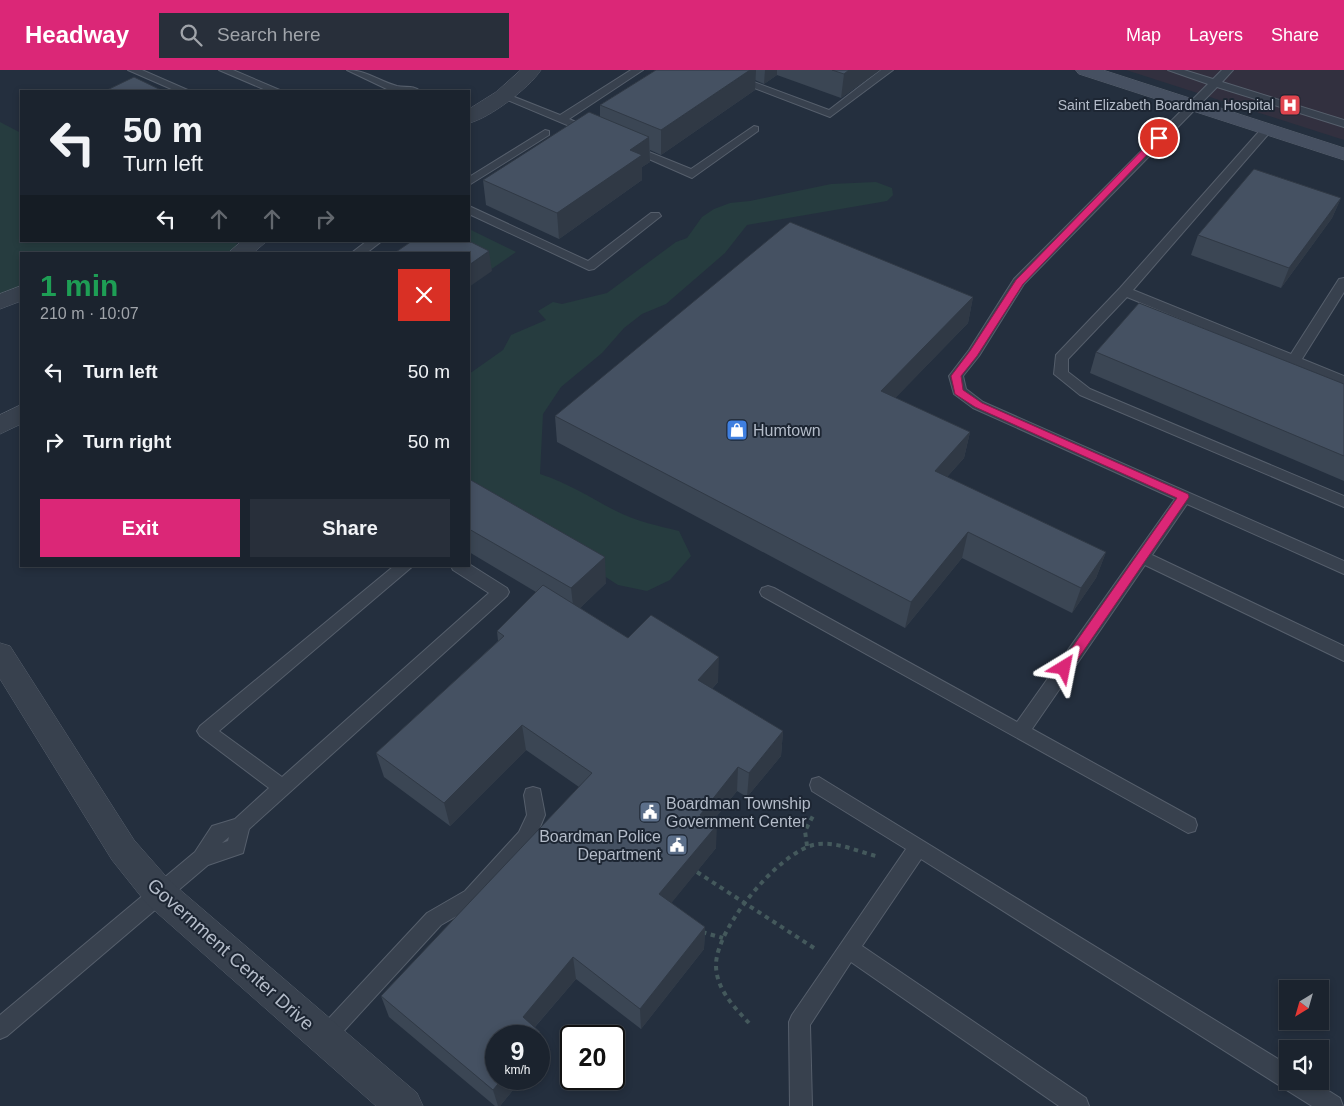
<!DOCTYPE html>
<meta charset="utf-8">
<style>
:root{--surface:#1b232e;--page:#282f3a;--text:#f1f3f6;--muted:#a0a4aa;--line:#39404a;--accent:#db2777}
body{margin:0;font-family:Helvetica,sans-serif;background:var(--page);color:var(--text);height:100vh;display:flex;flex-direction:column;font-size:19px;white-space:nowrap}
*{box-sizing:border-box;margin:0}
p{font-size:16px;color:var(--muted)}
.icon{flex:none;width:28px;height:28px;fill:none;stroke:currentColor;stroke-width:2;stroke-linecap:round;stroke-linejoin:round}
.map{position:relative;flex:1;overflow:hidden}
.details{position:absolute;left:20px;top:182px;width:450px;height:315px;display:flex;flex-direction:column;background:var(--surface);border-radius:0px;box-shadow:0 2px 8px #0003,0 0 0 1px var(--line)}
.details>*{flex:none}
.guide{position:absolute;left:20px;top:20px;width:450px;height:152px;border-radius:0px;box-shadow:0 2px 8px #0003,0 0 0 1px var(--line);background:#1b232e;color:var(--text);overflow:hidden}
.needle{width:32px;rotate:217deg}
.controls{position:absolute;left:1279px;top:910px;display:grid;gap:10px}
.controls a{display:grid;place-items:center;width:50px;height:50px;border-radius:0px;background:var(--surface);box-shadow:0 2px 8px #0003,0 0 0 1px var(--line);font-size:25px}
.speed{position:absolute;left:485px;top:955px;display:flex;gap:10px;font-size:25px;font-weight:700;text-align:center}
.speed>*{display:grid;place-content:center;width:65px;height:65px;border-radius:50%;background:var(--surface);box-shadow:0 2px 8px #0003,0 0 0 1px var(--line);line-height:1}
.speed small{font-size:12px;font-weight:400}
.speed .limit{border:2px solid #111;border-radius:8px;background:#fff;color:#111}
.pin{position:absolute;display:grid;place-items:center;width:42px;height:42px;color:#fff;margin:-21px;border:2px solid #fff;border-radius:50%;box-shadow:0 1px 5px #0007}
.me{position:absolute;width:55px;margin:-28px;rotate:35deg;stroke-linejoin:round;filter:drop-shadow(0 0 4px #0008)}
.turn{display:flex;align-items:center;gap:18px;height:105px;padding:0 20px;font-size:22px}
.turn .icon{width:65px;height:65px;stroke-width:2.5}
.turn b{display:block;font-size:35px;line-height:42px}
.lanes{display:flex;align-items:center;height:48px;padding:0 20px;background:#0003;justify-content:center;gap:25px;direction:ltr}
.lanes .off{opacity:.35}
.round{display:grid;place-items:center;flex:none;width:52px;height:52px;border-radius:0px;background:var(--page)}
.overview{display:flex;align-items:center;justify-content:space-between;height:85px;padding:0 20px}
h1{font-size:30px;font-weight:700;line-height:38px;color:#1e9e55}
.action{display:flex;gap:10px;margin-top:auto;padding:10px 20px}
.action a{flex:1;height:58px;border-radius:0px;background:var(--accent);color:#fff;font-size:20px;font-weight:700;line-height:58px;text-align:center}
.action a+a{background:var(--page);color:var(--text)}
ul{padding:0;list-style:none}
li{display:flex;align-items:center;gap:15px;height:70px;padding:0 20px}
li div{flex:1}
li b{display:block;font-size:19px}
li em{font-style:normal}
header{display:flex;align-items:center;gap:30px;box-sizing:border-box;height:70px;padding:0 25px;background:var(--accent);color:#fff}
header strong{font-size:24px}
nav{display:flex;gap:28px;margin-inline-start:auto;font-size:18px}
.search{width:350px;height:45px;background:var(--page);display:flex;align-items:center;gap:12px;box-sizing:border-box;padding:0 18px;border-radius:0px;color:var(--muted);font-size:19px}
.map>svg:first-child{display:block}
</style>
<header>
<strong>Headway</strong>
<div class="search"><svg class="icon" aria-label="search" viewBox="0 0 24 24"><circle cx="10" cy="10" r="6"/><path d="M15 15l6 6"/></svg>Search here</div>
<nav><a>Map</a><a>Layers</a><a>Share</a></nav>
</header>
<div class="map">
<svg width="1344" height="1036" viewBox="0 0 1344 1036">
<rect width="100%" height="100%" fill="#242f3e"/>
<!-- medical -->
<path fill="#32303f" d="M1126 0H1344V70Z"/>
<!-- green -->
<g fill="#263c3f">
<path d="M0 52 21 63V171H232L245 178 237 184H21V223L0 232Z"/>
<path d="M876 112 892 118 893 125 887 131 747 155 725 183 666 234 642 244 624 258 602 283 561 317 543 344 540 404C568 413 591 428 616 441 636 451 658 456 679 461L691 486 670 510 647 521 618 515 578 489 469 428V304L503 280 511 265 546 250 538 241 553 232 562 234 607 223 676 172 687 168 702 147 714 139 730 133 750 131 831 114Z"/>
<path d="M469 159 516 182 490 200 469 184Z"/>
</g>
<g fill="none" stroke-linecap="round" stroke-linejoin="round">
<!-- lane casing -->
<g stroke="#565f6c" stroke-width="2">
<g id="lane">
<path d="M128 0H142L190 21H176Z"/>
<path d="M219 0H233L282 21H268Z"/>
<path d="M347 0C366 0 379 11 397 16 405 18 414 15 420 21H391Z"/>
<path d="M631 0H643L569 49 595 60V64L591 65 498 26 499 24H507L560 45Z"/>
<path d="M707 0H722L829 40 881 0H893L830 47Z"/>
<path d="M1168 0H1184L1213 9 1222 0H1233L1222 12 1344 50V57L1217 17 1024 214 979 286 963 306 966 319 983 332 1344 491V504L1187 434 1152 485 1344 576V591L1145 495 1032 659 1195 749 1197 755 1195 761 1188 763 762 526 760 522 762 518 768 516 774 518 1017 652 1175 429 973 338 954 324 949 306 969 280 1014 209 1208 14Z"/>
<path d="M754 56 758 57V61L692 108 624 78 630 75 634 76 691 99Z"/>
<path d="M1267 56 1271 57V61L1133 220 1291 284 1339 209 1344 208V222L1302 289 1344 306V316L1127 227 1068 289V302L1090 319 1344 426V437L1080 325 1054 304 1056 285 1120 218 1263 57Z"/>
<path d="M545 60 549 61V65L469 115V107Z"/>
<path d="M469 136 588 191 651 143H659L661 146 594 199 589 200 469 144Z"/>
<path d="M367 171H382L365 184H350Z"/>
<path d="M469 494 507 518 509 522 507 526 249 759 243 783 208 795 7 966 0 969V945L195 782 212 756 235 749 269 718 200 666 197 661 200 656 394 496H413L219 661 282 707 489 523 453 500 451 496H469ZM229 767 228 771 222 773Z"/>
<path d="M819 707 1288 995V1011H1313L1340 1028 1343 1036H1312L921 789 862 876 1086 1028 1089 1036H1059L851 892 810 955 812 1036H790L789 952 792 945 906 779 812 721 810 715 812 709Z"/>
<path d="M533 717 540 719 545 745 533 774 479 833 441 855 331 975 324 978 317 975 313 968 317 961 427 843 465 821 519 762 527 745 524 725 526 719Z"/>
</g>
</g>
<!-- street casing -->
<g stroke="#565f6c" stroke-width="1">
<g id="street">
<path d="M521 0H541C529 18 490 48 469 53V39L496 22Z"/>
<path d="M242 171H267L252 184H227Z"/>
<path d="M21 216V231L0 239V224Z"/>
<path d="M21 335V354L0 364V345Z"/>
<path d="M0 573 10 576 134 770 171 812 417 1023 423 1036H376L147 834 112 790 0 609Z"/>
</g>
</g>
<!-- secondary casing -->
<g stroke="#565f6c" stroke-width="1">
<path id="secondary" d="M1076 0H1103L1344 78V90L1079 4Z"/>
</g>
<!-- path -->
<g stroke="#44595c" stroke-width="4" stroke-dasharray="4.5 4.5" stroke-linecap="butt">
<path d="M807 776 805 761 814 744"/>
<path d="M697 802 814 878"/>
<path d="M702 862 723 868"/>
<path d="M749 953C734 937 716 919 716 895 716 858 778 784 813 775 834 770 856 781 876 786"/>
</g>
<!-- lane -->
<use href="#lane" fill="#38414e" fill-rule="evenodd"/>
<!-- street -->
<use href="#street" fill="#38414e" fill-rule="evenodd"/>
<!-- secondary -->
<use href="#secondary" fill="#465061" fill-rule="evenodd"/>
</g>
<!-- wall -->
<g fill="#3b4654">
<path d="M656 0H880L841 28 777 5 764 14 755 10V20L661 85 650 80V92L642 97V110L559 169 486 135 483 110 600 47V35Z"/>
<path d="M1341 128 1332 148 1281 218 1191 185 1198 165Z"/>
<path d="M973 227 968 253 895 328 970 362 964 388 947 407 1106 482 1096 508 1072 543 962 488 905 558 557 372 555 346Z"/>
<path d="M1096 282 1344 314V411L1090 303Z"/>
<path d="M469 409 606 513 580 538 628 568 718 612 712 619 783 661 781 686 747 727 737 721 712 752 716 778 671 833 705 857 704 879 641 959 576 909 535 957 544 982 496 1009H522L500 1036H495L389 947 381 926 579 717 526 680 450 756 384 707 376 683 498 571 497 561 536 522 469 482Z"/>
</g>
<!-- shaded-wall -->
<g fill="#303945">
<path d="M750 0H756L755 20 661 85V60Z"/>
<path d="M765 0H777V5L764 14Z"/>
<path d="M849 0H880L841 28 844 4Z"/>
<path d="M649 67 650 92 642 97V110L559 169 557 143 630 80Z"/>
<path d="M1341 128 1332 148 1281 218 1289 198Z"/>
<path d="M489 181 492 201 469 217V195Z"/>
<path d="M973 227 968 253 877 347 881 321Z"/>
<path d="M970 362 964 388 929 427 935 401Z"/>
<path d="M968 462 962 488 905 558 911 532Z"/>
<path d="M1106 482 1096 508 1072 543 1081 518Z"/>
<path d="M605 487 606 513 574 544 571 518Z"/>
<path d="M719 587 718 612 697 635 698 610Z"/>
<path d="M522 655 526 680 450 756 444 733Z"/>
<path d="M783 661 781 686 747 727 749 703Z"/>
<path d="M738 697 737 721 699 768 700 745Z"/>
<path d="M717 755 716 778 660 847 659 824Z"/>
<path d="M705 857 704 879 641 959 640 939Z"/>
<path d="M573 887 576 909 527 966 523 947Z"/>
<path d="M540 962 544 982 539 989V966H537Z"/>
<path d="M502 1009H522L500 1036H498L493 1020Z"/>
</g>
<!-- building -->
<g fill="#455162" stroke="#303945">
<path d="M656 0H750L661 60 600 35Z"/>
<path d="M832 0H849L844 4Z"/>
<path d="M134 7 163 21H105Z"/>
<path d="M589 42 649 67 630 80 642 85 557 143 483 110Z"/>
<path d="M1254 99 1341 128 1289 198 1198 165Z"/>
<path d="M790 152 973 227 881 321 970 362 935 401 1106 482 1081 518 968 462 911 532 555 346Z"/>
<path d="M412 171H469L489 181 469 195V184H393Z"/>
<path d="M1139 233 1344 314V386L1096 282Z"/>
<path d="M469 409 605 487 571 518 469 459Z"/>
<path d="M543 515 628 568 651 545 719 587 698 610 783 661 749 703 738 697 700 745 717 755 659 824 705 857 640 939 573 887 523 947 540 962 537 966H496V1009H502L493 1020 381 926 592 703 522 655 444 733 376 683 504 566 497 561Z"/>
</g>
<!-- route -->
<path fill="#db2777" stroke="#8e194d" d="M1156 66 1163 68 1023 214 977 286 961 306 963 320 982 333 1188 424 1189 427 1069 602H1060L1058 598 1060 595 1177 428 975 337 955 324 951 306 970 281 1016 210Z"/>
<!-- icons -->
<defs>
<g id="hospital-square" transform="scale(1.125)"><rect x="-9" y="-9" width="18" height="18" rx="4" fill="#e0444e" stroke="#1d2633"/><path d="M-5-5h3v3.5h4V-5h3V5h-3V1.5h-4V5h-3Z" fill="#fff"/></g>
<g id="shop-square" transform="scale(1.125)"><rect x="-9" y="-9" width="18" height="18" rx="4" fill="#3f7fe0" stroke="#1d2633"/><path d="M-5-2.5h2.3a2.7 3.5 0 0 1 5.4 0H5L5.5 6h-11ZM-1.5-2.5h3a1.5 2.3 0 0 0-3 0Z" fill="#fff"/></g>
<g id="civic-square" transform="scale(1.125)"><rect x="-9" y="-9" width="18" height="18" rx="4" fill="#5c6f8a" stroke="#1d2633"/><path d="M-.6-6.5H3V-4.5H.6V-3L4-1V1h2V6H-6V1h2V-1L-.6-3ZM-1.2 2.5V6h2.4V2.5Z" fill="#fff"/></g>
</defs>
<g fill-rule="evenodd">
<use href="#hospital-square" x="1290" y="35"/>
<use href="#shop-square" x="737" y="360"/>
<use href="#civic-square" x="650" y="742"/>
<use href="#civic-square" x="677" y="775"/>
</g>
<g text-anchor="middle" stroke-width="4" stroke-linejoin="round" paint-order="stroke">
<!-- far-poi labels -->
<g font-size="14" fill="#b4bcc9" stroke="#1d2633" text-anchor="end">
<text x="1274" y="40">Saint Elizabeth Boardman Hospital</text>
</g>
<!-- poi labels -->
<g font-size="16" fill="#b4bcc9" stroke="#1d2633" text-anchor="start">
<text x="753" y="366">Humtown</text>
<text x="666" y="739">Boardman Township<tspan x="666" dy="18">Government Center</tspan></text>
<text x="661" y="772" text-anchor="end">Boardman Police<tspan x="661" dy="18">Department</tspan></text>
</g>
<!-- near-street labels -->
<g font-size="19" fill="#b4bcc9" stroke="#1d2633">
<text transform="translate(231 884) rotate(42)" y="7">Government Center Drive</text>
</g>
</g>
</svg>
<div class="controls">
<a><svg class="needle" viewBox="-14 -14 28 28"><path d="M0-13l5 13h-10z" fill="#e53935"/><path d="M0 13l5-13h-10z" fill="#a0a4aa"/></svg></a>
<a><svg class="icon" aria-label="sound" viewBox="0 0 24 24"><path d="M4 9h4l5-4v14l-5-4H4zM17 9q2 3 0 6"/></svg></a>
</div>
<div class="speed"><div>9<small>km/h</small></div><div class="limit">20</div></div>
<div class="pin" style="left:1159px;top:68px;background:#d93025"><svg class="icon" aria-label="arrive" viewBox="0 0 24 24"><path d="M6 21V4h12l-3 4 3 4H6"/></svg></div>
<svg class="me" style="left:1064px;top:598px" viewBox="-20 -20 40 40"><path d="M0-17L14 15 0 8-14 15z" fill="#db2777" stroke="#fff" stroke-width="4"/></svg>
<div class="guide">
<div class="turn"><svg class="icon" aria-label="left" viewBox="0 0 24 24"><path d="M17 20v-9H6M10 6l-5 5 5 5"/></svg><div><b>50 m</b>Turn left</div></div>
<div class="lanes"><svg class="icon" aria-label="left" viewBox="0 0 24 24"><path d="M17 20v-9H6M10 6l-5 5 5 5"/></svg><svg class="icon off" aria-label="ahead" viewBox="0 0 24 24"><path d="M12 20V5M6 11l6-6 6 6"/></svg><svg class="icon off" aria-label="ahead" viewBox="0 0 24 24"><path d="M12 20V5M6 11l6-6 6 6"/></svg><svg class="icon off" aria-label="right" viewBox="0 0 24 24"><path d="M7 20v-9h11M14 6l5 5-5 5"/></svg></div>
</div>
<section class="details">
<div class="overview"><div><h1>1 min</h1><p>210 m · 10:07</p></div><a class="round" style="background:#d93025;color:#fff"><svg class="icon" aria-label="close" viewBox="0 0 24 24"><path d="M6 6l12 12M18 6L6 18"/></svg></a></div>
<ul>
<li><svg class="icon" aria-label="left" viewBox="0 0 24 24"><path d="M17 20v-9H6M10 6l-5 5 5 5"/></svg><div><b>Turn left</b></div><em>50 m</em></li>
<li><svg class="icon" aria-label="right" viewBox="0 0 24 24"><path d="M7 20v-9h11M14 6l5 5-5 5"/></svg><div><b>Turn right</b></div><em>50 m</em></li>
</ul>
<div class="action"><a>Exit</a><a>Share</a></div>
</section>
</div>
